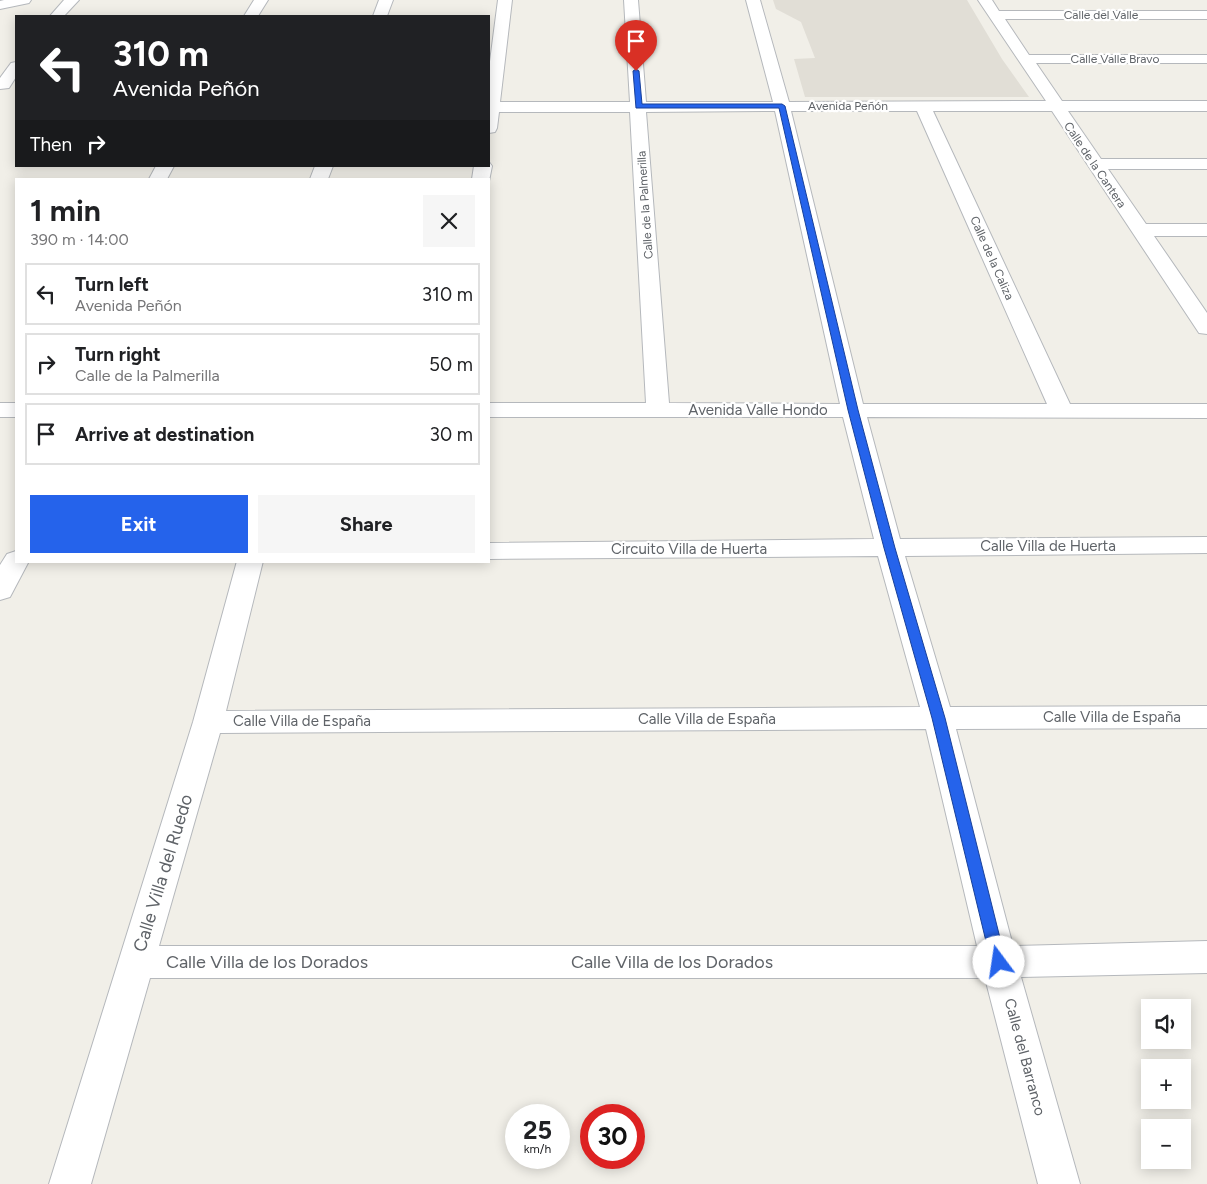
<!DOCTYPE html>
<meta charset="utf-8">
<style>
:root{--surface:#fff;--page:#f6f6f6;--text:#202124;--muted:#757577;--line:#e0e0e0;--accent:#2563eb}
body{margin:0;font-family:Figtree,sans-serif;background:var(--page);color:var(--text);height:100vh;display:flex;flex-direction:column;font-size:19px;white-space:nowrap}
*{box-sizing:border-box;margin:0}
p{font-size:16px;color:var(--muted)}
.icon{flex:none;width:28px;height:28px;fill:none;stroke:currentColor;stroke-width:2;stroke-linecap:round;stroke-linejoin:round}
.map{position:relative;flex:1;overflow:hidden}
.side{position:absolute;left:15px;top:178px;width:475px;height:385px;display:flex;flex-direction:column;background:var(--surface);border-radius:0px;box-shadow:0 2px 12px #0003}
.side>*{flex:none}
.top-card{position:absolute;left:15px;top:15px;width:475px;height:152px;border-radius:0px;box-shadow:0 2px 12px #0003;background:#202124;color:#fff;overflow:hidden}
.tools{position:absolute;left:1141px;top:999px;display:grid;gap:10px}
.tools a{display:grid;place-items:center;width:50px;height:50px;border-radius:0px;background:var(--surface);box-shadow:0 2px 12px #0003;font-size:25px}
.speed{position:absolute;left:505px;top:1104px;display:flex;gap:10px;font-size:25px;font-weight:700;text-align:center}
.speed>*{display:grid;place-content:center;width:65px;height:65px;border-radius:50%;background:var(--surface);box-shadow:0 2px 12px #0003;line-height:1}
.speed small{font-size:12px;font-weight:400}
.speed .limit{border:8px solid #d22;background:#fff;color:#111}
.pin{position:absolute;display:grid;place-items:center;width:42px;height:42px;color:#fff;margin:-51px -21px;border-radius:50% 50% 50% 0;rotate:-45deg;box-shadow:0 0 5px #0007}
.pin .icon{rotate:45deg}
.me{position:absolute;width:55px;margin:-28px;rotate:346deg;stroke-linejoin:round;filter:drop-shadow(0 0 4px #0008)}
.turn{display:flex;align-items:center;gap:18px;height:105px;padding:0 15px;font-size:22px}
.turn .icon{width:65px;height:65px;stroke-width:2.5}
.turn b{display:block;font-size:35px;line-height:42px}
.then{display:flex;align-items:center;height:48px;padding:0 15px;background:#0003;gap:10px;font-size:19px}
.round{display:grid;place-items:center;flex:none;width:52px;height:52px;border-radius:0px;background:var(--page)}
.headline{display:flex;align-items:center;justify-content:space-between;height:85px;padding:0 15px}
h1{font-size:30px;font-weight:700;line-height:38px}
.button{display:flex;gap:10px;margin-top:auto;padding:10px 15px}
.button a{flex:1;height:58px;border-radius:0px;background:var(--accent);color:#fff;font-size:20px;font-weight:700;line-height:58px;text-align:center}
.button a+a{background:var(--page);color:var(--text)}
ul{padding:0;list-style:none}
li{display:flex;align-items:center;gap:15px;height:62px;margin:0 10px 8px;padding:0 5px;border:2px solid var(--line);border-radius:0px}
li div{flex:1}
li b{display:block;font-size:19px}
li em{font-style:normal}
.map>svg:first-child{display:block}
</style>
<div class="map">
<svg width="1207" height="1184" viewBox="0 0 1207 1184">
<rect width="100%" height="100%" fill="#f1efe8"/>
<!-- education -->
<path fill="#e1ded6" d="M773 0H967L1002 59 1029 97H805L794 59 815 58 801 22 776 9Z"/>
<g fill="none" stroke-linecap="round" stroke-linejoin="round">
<!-- minor casing -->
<g stroke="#b5b8bc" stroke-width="2">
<g id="minor">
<path d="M4 0H31L29 3 0 9V1Z"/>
<path d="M64 0H79L64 16H50Z"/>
<path d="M254 0H268L258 16H244Z"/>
<path d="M379 0H393L387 16H373Z"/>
<path d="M498 0H512L500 102H630L624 0H638L646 102H773L746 0H760L789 102 1046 101 978 0H992L999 11H1207V19H1005L1029 55H1207V63H1036L1062 101H1207V111H1068L1101 159H1207V169H1108L1146 224H1207V236H1154L1207 313V334L1199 333 1052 111H933L1070 404H1207V418L867 417 900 539 1207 537V553L905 556 950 707 1207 706V728L956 729 1013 946 1207 941V973L1021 977 1080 1184H1038L985 978H150L91 1184H49L193 722 237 561H263L226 711 920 707 878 556 489 559V543L874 539 843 417H489V403H646L630 112H499L497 128 495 132 489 133V69ZM775 111 840 404 669 403 646 112ZM791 111H917L1047 404H863ZM926 729 977 946H159L220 733Z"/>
<path d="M16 62V77L9 88 0 89V78L11 63Z"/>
<path d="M489 162 492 166 489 181V179H472L474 166H489Z"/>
<path d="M156 166H174L167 179H149Z"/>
<path d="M315 166H333L328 179H310Z"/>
<rect x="0" y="403" width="16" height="14"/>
<path d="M16 551V561H29L10 597 0 600V565L7 554Z"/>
</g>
</g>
<!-- minor -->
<use href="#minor" fill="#fff" fill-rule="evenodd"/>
</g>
<!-- route -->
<path fill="#2563eb" stroke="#184099" d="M636 69 639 71 642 104H782L785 106 858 410 895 548 945 718 1006 962 1004 967 999 969 993 967 991 962 932 718 884 548 848 410 779 108H636L633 71Z"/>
<g text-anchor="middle" stroke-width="4.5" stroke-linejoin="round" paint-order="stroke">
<!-- far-street labels -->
<g font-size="12" fill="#5f6368" stroke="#fff">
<text x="1101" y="19">Calle del Valle</text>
<text x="1115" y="63">Calle Valle Bravo</text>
<text x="848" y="110">Avenida Peñón</text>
<text transform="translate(1095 165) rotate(56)" y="4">Calle de la Cantera</text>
<text transform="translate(645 205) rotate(-94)" y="4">Calle de la Palmerilla</text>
<text transform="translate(992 258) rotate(66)" y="4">Calle de la Caliza</text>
</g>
<!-- street labels -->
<g font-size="15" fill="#5f6368" stroke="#fff">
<text x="758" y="415">Avenida Valle Hondo</text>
<text x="1048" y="551">Calle Villa de Huerta</text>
<text x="689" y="554">Circuito Villa de Huerta</text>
<text x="1112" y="722">Calle Villa de España</text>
<text x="707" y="724">Calle Villa de España</text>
<text x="302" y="726">Calle Villa de España</text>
<text transform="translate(1025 1057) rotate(75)" y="5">Calle del Barranco</text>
</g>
<!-- near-street labels -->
<g font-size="18" fill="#5f6368" stroke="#fff">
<text transform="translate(163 873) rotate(-73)" y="6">Calle Villa del Ruedo</text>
<text x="267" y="968">Calle Villa de los Dorados</text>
<text x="672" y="968">Calle Villa de los Dorados</text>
</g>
</g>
</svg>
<div class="tools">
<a><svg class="icon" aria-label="sound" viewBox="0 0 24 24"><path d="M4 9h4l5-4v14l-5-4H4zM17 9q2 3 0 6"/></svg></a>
<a>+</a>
<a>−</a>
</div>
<div class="speed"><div>25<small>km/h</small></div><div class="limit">30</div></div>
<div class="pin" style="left:636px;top:71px;background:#d93025"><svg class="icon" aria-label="arrive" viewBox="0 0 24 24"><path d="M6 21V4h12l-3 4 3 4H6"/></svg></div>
<svg class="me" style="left:999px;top:962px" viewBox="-20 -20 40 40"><circle r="19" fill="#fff"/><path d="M0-13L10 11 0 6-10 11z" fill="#2563eb"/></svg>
<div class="top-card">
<div class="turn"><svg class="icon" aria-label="left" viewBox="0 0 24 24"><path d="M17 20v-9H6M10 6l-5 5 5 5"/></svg><div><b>310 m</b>Avenida Peñón</div></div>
<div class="then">Then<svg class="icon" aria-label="right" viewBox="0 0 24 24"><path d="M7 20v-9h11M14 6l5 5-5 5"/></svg></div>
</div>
<section class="side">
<div class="headline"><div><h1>1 min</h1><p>390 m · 14:00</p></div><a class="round"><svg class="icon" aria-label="close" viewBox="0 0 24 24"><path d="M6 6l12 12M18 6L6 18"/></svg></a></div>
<ul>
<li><svg class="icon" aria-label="left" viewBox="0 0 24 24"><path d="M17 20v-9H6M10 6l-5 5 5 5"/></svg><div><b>Turn left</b><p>Avenida Peñón</p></div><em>310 m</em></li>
<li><svg class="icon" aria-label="right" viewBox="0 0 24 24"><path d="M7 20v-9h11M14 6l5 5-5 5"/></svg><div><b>Turn right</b><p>Calle de la Palmerilla</p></div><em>50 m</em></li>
<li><svg class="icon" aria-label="arrive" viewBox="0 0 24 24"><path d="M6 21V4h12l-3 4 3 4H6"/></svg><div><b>Arrive at destination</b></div><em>30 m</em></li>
</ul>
<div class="button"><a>Exit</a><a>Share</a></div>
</section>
</div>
